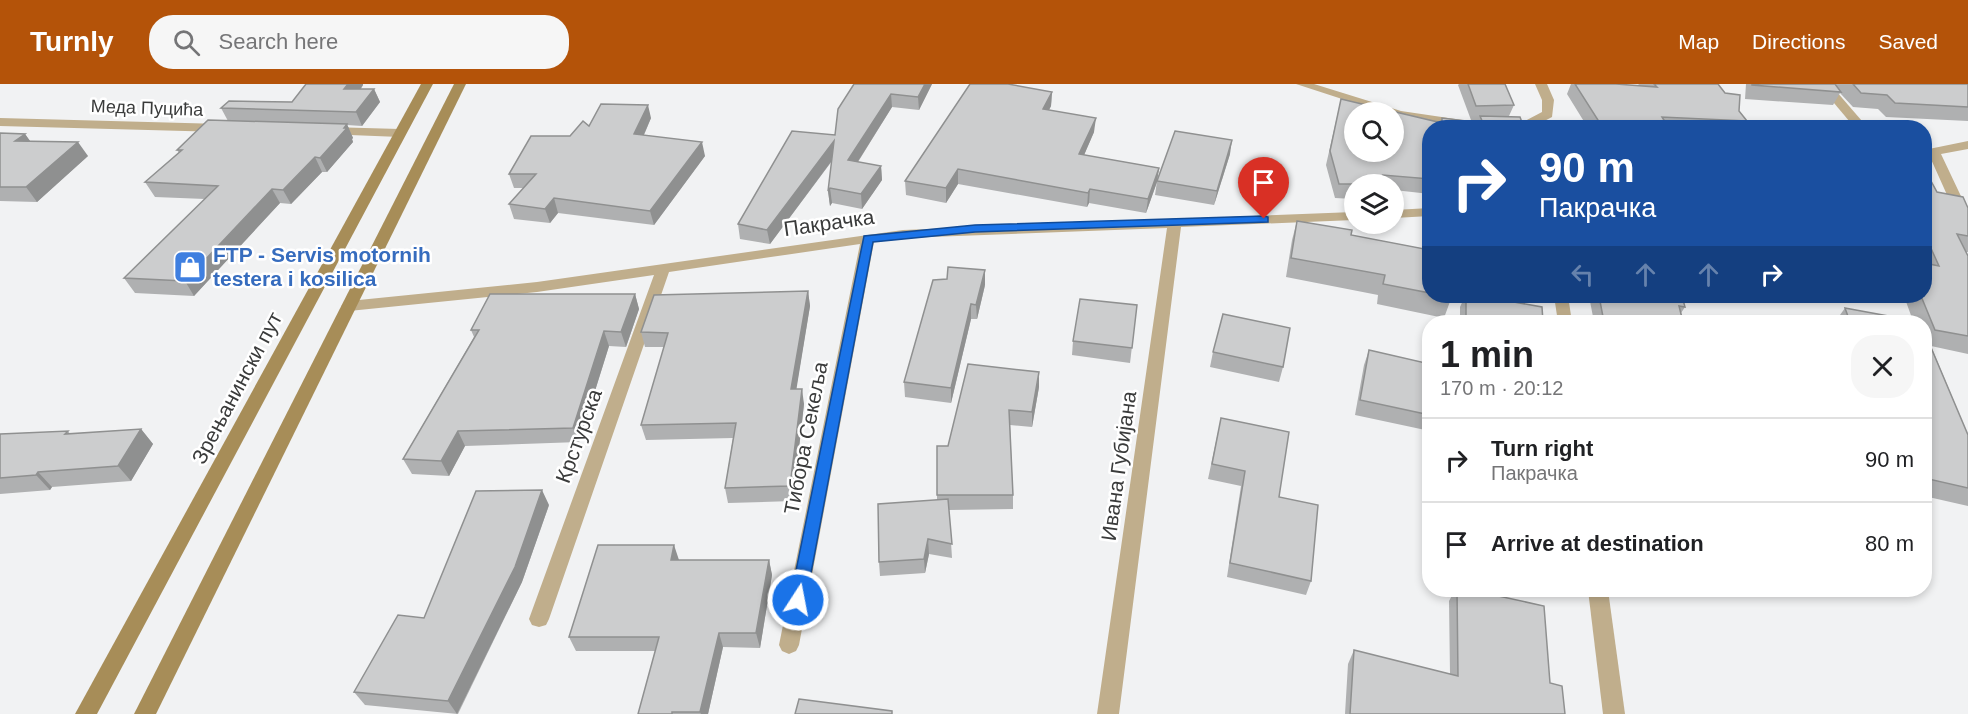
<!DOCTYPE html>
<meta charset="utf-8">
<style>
:root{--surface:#fff;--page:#f6f6f6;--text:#202124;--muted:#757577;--line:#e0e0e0;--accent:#b45309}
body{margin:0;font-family:Helvetica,sans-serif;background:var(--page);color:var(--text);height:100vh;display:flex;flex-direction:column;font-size:22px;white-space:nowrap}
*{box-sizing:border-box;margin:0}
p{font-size:20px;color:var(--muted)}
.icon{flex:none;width:33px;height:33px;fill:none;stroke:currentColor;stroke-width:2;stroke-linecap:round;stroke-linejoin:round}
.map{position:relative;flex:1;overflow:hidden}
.drawer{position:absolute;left:1422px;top:231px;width:510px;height:282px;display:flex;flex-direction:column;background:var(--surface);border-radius:24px;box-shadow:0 3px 9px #0003}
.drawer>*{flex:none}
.banner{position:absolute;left:1422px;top:36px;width:510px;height:183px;border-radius:24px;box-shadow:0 3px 9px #0003;background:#1a4fa0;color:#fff;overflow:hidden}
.fabs{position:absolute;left:1344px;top:18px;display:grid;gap:12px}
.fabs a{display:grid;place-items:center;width:60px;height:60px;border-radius:50%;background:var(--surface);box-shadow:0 3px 9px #0003;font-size:30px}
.pin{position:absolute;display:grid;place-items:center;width:51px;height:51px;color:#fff;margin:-62px -26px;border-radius:50% 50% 50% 0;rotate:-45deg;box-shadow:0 0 6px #0007}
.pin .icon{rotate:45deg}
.me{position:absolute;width:66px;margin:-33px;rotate:11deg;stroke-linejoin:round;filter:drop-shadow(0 0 4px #0008)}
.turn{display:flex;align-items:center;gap:21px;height:126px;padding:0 18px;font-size:27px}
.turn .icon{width:78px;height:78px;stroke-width:2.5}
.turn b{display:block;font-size:42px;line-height:51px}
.lanes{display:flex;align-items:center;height:57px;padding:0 18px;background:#0003;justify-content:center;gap:30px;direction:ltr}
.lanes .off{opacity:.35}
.round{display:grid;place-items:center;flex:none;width:63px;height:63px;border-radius:24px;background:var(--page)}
.headline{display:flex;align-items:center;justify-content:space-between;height:102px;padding:0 18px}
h1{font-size:36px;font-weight:600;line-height:45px}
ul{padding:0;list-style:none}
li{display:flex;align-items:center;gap:18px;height:84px;padding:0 18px;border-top:2px solid var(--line)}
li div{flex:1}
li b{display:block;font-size:22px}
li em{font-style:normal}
header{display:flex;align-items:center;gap:36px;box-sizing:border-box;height:84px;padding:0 30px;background:var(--accent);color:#fff}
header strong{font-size:28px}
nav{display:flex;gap:33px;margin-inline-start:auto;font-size:21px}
.search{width:420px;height:54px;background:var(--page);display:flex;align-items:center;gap:15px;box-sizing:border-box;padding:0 21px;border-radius:24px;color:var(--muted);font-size:22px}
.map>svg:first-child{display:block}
</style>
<header>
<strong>Turnly</strong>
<div class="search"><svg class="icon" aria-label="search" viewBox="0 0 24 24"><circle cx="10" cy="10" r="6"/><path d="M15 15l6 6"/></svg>Search here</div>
<nav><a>Map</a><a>Directions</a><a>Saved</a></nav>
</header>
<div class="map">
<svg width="1968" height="630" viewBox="0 0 1968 630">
<rect width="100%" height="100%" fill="#f1f2f3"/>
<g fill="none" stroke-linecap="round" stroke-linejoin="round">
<!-- minor -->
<g fill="#c0ae8c" fill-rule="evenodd">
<path d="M1296 0H1314L1401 27 1462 36 1468 40 1461 44 1399 34 1394 32V28H1382Z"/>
<path d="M1535 0H1547L1554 16 1552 33 1531 44H1497L1503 39 1523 38 1542 28V16Z"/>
<path d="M1818 0H1830L1868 44H1855Z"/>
<path d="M0 34 222 40 228 44 222 48 0 42Z"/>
<path d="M329 43 400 45 406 49 400 53 325 50 323 47Z"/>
<path d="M1968 57V65L1941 70 1968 127V146L1961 142 1930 73 1924 74V66Z"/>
<path d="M1430 124V132L1394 134V126Z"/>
<path d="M1354 128V136L1181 143 1119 630H1097L1167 144 903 154 874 158 799 561 796 567 789 570 782 567 779 561 860 160 669 188 549 535 546 541 539 543 532 541 529 535 654 191 537 208 349 227 341 222 349 217 537 198 903 146Z"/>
<path d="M1554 212H1568L1572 238H1558Z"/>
<path d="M1588 506H1608L1625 630H1603Z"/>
</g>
<!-- secondary -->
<g fill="#a78d58" fill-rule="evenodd">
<path d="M421 0H433L97 630H75Z"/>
<path d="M454 0H466L156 630H134Z"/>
</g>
</g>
<!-- wall -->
<g fill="#afb0b1">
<path d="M854 0H932L919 26 892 23 858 78 881 82 882 96 862 125 832 119 830 122 828 107 832 77 770 160 740 155 738 140 835 51Z"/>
<path d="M1459 0H1505L1514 21 1509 32 1523 41 1430 44V110L1394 106V100H1354V115L1335 114 1326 81 1341 15 1441 38 1442 34 1478 39 1479 36H1471L1458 1Z"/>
<path d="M1571 0H1616L1640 2 1638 0H1718L1747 37 1743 44H1588L1567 10Z"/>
<path d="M1746 0H1968V37L1886 33 1878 25 1853 23 1840 9 1833 21 1745 15Z"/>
<path d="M363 1 361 5H374L380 18 362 42 347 41 353 54 352 55 353 58 327 88H322L291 120 280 119 194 212 135 209 124 194 205 115 155 113 145 98 179 69 177 66 228 37 221 24 292 18Z"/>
<path d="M1052 8 1051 22 1049 26 1094 48 1084 71 1159 84 1157 98 1146 129 1089 119 1087 123 958 100 946 119 906 111 905 97Z"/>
<path d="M651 34 644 51 705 72 654 141 558 129 550 139 514 135 509 120 524 104H514L509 90 570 52 589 42Z"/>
<path d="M0 49 25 50 30 57 88 72 37 118 0 117Z"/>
<path d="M1230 70 1214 121 1155 111 1157 97Z"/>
<path d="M1924 84 1937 108 1968 124V168H1966L1968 172V270L1931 262 1968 351V422L1924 412V238H1835L1845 224 1913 237 1904 212H1924Z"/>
<path d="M1297 137 1351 151 1430 166V212H1452L1444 234 1377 220 1378 211 1286 193 1292 156Z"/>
<path d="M985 201 977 235H971L951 319 905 313 904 298Z"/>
<path d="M808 207 810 222 796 305 804 320 793 417 728 419 725 404 733 354 646 356 641 341 664 263H645L641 248Z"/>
<path d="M635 210 639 225 626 263 609 262 579 358 465 362 449 392 412 390 403 375 474 253 471 246Z"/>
<path d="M1465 212H1481L1543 238H1460V223Z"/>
<path d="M1589 212H1682L1685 223 1681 229 1683 238H1594Z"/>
<path d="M1137 221 1130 279 1072 271 1073 257Z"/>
<path d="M1369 266 1430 280V347L1355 331 1364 281Z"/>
<path d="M1213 268 1283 283 1279 298 1210 283Z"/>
<path d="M1039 303 1032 343 1010 341 1013 411V425L949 426 952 474 929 470 925 489 880 492 879 478 937 416V362H948Z"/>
<path d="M141 345 153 360 131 397 52 403 50 406 0 410V350L68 347 70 350Z"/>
<path d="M1218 348 1279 413 1311 497 1306 511 1227 493 1241 402 1208 395Z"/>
<path d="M549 421 522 498 458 630 365 621 354 608 424 534Z"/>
<path d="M679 476H769L772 491 760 564 723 563 708 630H638L655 567H576L569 553Z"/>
<path d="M1455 506H1471L1550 599 1565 630H1345L1348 580 1354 566 1450 590 1449 517Z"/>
</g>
<!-- shaded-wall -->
<g fill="#8f9090">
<path d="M348 0H363V1L350 19 344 5Z"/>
<path d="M925 0H932L919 26 918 13Z"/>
<path d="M374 5 380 18 362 42 356 28Z"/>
<path d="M1052 8 1051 22 1042 39 1043 25Z"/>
<path d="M891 10 892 23 850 90 848 76Z"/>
<path d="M648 21 651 34 638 64 634 50Z"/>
<path d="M1096 34 1094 48 1078 85 1079 70Z"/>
<path d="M347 40 353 54 352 55 353 58 327 88 320 74Z"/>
<path d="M25 50 35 64 15 57Z"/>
<path d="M1232 56 1230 70 1214 121 1217 107Z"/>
<path d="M834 57 836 71 770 160 767 146Z"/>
<path d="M78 58 88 72 37 118 26 103Z"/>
<path d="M702 58 705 72 654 141 650 127Z"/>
<path d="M315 73 322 88 291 120 283 106Z"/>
<path d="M881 82 882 96 862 125 861 110Z"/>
<path d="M1159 84 1157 98 1146 129 1148 115Z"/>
<path d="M958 85V100L946 119V104Z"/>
<path d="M830 104 832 119 830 122 828 107Z"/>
<path d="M272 105 280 119 194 212 185 197Z"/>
<path d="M1090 105 1089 119 1087 123 1088 109Z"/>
<path d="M554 114 558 129 550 139 545 125Z"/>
<path d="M985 186V201L977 235 976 221Z"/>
<path d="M808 207 810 222 794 320 791 305Z"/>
<path d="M635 210 639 225 626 263 621 248Z"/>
<path d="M971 220V235L951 319V304Z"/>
<path d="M604 247 609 262 579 358 573 344Z"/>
<path d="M1039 288V303L1032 343V328Z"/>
<path d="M802 305 804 320 793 417 790 402Z"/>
<path d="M141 345 153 360 131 397 118 382Z"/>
<path d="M458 347 465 362 449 392 441 377Z"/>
<path d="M38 388 52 403 50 406 36 391Z"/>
<path d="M542 406 549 421 522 498 457 630 448 617Z"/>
<path d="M928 455 929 470 925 489 924 475Z"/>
<path d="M674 461 679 476H671Z"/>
<path d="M769 476 772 491 760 564 756 549Z"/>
<path d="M719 549 723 563 708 630H701L700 628Z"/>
</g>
<!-- building -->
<g fill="#cccdce" stroke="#8f9090" stroke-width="1.5" fill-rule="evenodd">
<path d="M306 0H348L344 5H374L356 28 221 24 229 17 292 18Z"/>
<path d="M854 0H925L918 13 891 10 848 76 881 82 861 110 830 104 828 107 834 57 767 146 738 140 792 47 835 51 838 25Z"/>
<path d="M970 0H1008L1052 8 1043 25 1096 34 1079 70 1159 84 1148 115 1090 105 1088 109 958 85 946 104 905 97Z"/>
<path d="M1468 0H1505L1514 21 1476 22Z"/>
<path d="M1575 0H1616L1657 3 1654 0H1718L1725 9 1740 11 1739 27 1747 37 1662 33 1669 44H1603Z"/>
<path d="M1752 0H1835L1841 8 1752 1Z"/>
<path d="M1853 0H1968V23L1895 19 1887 11 1861 9Z"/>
<path d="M1341 15 1442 39V34L1483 39 1480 32 1520 33 1523 41 1546 44H1430V95L1383 91 1386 100H1339L1330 67ZM1354 28H1394V68H1354Z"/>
<path d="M601 20 648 21 634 50 702 58 650 127 554 114 545 125 509 120 536 90H509L531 52H570L583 37 589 42Z"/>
<path d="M208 36 347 40 344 44H347L320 74 315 73 283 106 272 105 185 197 124 194 218 102 145 98 182 66H177Z"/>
<path d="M1175 47 1232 56 1217 107 1157 97Z"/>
<path d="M0 49 25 50 15 57 78 58 26 103H0Z"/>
<path d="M1924 84 1937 108 1963 113 1968 124V152L1957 150 1968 172V252L1935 246 1921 212H1924V179L1939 182 1924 149Z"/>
<path d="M1297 137 1352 146 1351 151 1430 166V209L1383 200 1385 191 1291 174Z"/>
<path d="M948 183 985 186 976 221 971 220 951 304 904 298 933 196 947 195Z"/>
<path d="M808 207 791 305H802L790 402 725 404 736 339 641 341 668 249 641 248 654 211Z"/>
<path d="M490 210H635L621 248 604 247 573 344 458 347 441 377 403 375 479 246H471Z"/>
<path d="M1439 212H1452L1451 214Z"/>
<path d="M1466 212H1481L1542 223 1543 238H1466Z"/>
<path d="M1599 212H1682L1685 223 1679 222 1683 238H1604Z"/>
<path d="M1080 215 1137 221 1132 264 1073 257Z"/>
<path d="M1845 224 1921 238H1850Z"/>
<path d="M1223 230 1290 244 1283 283 1213 268Z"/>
<path d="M1924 247 1968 351V404L1924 394Z"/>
<path d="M1369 266 1430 280V331L1360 316Z"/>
<path d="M968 280 1039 288 1032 328 1009 326 1013 411H937V362H948Z"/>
<path d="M1221 334 1289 348 1279 413 1318 421 1311 497 1230 479 1245 387 1212 380Z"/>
<path d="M141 345 118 382 38 388 36 391 0 394V350L68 347 65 350Z"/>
<path d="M542 406 515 483 448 617 354 608 398 531 424 534 476 407Z"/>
<path d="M948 415 952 460 928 455 924 475 879 478 878 420Z"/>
<path d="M598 461H674L671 476H769L756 549H719L700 628H672V630H638L659 553H569Z"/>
<path d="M1457 506H1471L1544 522 1550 599 1562 602 1565 630H1350L1354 566 1458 592Z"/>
<path d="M799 615 892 627V630H795Z"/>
</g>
<!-- route -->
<path fill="#1a73e8" stroke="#114b97" stroke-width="1.5" d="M1264 132 1268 133V138L975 148 873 158 806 516 803 521H792L790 516 864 152 975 141Z"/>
<!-- icons -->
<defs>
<g id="shop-square" transform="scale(1.725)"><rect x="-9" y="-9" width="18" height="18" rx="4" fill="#3f7fe0" stroke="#fff"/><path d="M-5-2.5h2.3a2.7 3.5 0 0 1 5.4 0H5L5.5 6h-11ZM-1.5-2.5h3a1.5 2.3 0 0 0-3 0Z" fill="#fff"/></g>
</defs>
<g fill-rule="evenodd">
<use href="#shop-square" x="190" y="183"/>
</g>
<g text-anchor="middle" stroke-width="5" stroke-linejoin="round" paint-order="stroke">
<!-- far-street labels -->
<g font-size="18" fill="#3a3b3b" stroke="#fff">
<text transform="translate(147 24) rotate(2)" y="6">Меда Пуцића</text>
</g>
<!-- street labels -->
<g font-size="21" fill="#3a3b3b" stroke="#fff">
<text transform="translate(829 139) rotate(-8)" y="7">Пакрачка</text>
<text transform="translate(237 304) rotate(-62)" y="7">Зрењанински пут</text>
<text transform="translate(579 352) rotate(-70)" y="7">Крстурска</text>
<text transform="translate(806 354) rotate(-79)" y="7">Тибора Секеља</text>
<text transform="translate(1119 382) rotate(-82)" y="7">Ивана Губијана</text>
</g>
<!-- shop labels -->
<g font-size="21" font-weight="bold" fill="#366cbe" stroke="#fff" text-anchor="start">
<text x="213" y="178">FTP - Servis motornih<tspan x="213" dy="24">testera i kosilica</tspan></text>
</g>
</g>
</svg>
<div class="fabs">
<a><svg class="icon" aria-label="search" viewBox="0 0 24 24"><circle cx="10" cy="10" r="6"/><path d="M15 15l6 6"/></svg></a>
<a><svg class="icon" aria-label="layers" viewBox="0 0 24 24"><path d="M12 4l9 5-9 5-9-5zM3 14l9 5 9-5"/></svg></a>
</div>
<div class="pin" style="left:1264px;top:135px;background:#d93025"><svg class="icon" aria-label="arrive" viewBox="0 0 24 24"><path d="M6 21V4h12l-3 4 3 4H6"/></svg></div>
<svg class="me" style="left:798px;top:516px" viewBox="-20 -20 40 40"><circle r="17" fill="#1a73e8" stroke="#fff" stroke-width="3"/><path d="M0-11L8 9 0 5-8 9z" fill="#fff"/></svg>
<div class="banner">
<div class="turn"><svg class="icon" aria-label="right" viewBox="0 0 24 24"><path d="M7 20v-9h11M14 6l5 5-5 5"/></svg><div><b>90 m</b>Пакрачка</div></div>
<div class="lanes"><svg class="icon off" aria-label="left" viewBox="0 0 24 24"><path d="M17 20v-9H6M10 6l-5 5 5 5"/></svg><svg class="icon off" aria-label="ahead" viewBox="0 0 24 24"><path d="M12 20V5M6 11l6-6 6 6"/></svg><svg class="icon off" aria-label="ahead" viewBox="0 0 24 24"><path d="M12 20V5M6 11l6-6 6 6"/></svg><svg class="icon" aria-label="right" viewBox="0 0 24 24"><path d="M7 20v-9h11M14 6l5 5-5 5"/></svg></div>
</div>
<section class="drawer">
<div class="headline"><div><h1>1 min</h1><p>170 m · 20:12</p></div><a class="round"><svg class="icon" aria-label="close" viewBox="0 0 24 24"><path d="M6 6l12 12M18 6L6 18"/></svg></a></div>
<ul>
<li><svg class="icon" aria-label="right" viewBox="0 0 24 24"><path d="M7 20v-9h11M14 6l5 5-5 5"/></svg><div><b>Turn right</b><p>Пакрачка</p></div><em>90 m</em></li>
<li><svg class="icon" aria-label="arrive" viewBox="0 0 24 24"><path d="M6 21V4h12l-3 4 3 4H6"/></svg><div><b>Arrive at destination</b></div><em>80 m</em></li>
</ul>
</section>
</div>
